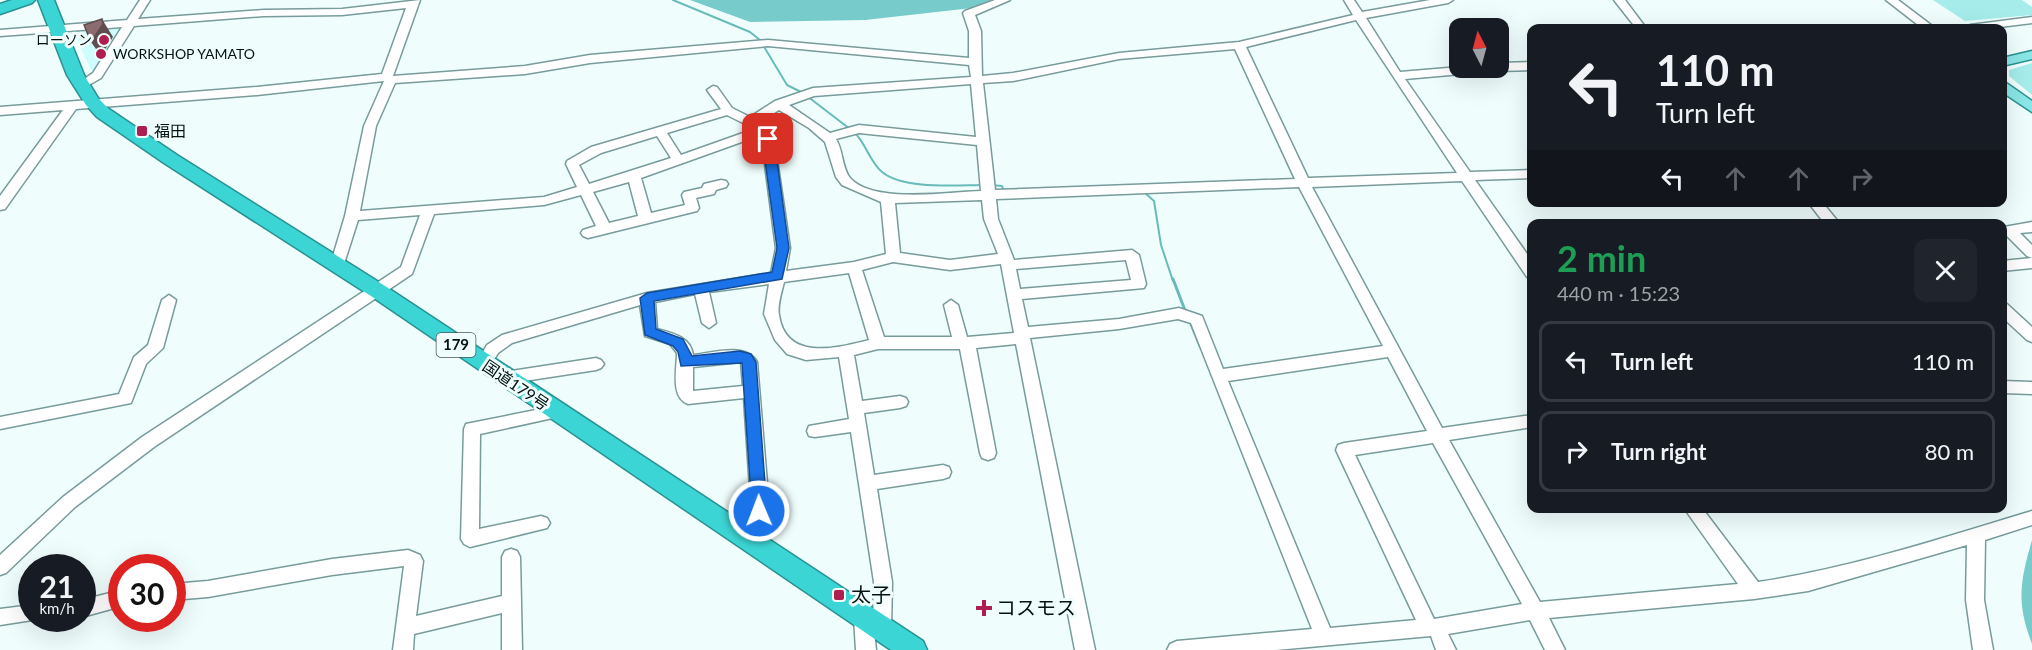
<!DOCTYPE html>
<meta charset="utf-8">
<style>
:root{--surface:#171b24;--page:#20242c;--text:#f1f3f6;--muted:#9ea1a6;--line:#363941}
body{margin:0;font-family:Lato,"Noto Sans JP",sans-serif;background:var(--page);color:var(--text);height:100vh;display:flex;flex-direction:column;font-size:22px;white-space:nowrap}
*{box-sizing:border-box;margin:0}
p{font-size:20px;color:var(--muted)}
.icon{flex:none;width:33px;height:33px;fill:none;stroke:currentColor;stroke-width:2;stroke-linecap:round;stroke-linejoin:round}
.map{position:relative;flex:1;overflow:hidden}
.details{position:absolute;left:1527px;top:219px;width:480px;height:294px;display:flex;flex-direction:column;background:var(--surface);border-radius:12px;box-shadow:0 6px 24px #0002}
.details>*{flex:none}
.top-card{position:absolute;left:1527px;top:24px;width:480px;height:183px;border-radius:12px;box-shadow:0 6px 24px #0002;background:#171b24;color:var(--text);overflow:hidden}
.needle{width:39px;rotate:354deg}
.tools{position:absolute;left:1449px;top:18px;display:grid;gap:12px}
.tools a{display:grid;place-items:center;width:60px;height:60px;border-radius:12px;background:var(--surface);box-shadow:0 6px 24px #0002;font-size:30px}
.speed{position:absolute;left:18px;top:554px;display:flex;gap:12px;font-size:30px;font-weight:700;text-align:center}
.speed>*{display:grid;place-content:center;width:78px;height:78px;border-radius:50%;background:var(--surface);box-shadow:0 6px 24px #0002;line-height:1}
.speed small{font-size:15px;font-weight:400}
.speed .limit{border:9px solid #d22;background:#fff;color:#111}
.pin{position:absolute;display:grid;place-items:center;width:51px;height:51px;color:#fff;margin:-26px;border-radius:12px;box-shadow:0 3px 9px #0006}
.me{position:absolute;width:66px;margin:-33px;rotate:359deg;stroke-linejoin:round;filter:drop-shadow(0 0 4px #0008)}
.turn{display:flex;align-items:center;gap:21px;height:126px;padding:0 30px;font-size:27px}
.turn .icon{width:78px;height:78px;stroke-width:2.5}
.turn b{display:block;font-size:42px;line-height:51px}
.lanes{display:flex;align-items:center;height:57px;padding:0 30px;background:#0003;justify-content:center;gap:30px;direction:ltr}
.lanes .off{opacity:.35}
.round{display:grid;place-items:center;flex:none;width:63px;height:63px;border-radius:12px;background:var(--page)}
.headline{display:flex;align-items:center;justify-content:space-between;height:102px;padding:0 30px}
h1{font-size:36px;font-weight:700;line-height:45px;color:#1e9e55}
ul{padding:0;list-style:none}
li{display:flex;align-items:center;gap:18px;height:81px;margin:0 12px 9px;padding:0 18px;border:3px solid var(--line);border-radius:12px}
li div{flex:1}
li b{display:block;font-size:22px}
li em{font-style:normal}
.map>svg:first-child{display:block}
</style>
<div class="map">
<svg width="2032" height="650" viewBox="0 0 2032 650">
<rect width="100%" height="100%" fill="#effefd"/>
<!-- built -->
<path fill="#cdfdfd" d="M125 26 93 74 73 31Z"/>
<!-- green -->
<g fill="#a5eceb">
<path d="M1933 0H2022L2032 7V15L1965 21Z"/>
<path d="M2032 63V95L2009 76V70Z"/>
</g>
<!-- forest -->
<g fill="#77cbcb">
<path d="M690 0H992L981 7 865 20 750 22Z"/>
<path d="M2032 540V644C2016 602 2020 582 2032 540Z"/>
</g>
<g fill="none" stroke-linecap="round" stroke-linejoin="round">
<!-- stream-far1 -->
<g stroke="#67bbba" stroke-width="2">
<path d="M673 0 750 32 760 40 787 85 803 93 850 129"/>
<path d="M855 133C866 144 870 162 882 172 904 190 957 185 984 185"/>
<path d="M991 185 1002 186 1004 191"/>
<path d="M1144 192 1154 201 1161 245 1173 281"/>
</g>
<!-- stream -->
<g stroke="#67bbba" stroke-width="3">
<path d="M1173 279 1186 313"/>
<path d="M1189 319 1200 346"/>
</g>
<!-- minor casing -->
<g stroke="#789b9b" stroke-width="3">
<g id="minor">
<path d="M140 0H150L138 19 264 10 342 9 420 0 393 76 525 66 590 55 768 40 969 58V31L963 13 965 11 995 0H1010L975 15 981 31 982 76 1013 73 1119 53 1239 42 1353 15 1344 0H1354L1362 12 1430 0H1453L1448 3 1366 18 1400 72 1460 67 1490 68 1484 72 1405 79 1470 172 1532 170V178L1475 180 1532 261V278L1527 277 1462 181 1312 187 1442 428 1532 415V427L1449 440 1540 602 1738 584 1684 508H1702L1758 582C1852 568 1942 538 2032 511V525L1985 540 1984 600 1993 650H1973L1966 600 1967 545 1808 591 1754 599 1549 618 1565 650H1545L1530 620 1448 634 1456 650H1436L1431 636 1276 650H1167L1170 644 1177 641 1312 629 1191 323 1178 319 1119 329 1030 338 1095 650H1075L1016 344 976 348 996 453 994 458 988 460 982 458 980 453 960 349H878L854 355 862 401 900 396 906 398 908 402 906 406 900 408 864 413 874 475 943 465 949 467 951 472 949 477 943 479 877 489 892 582 891 629 889 635 882 638 875 635 874 631 876 650H856L854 618 856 612 863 610 870 612 873 622 874 582 851 432 815 437 809 436 807 431 809 426 849 419 839 357 806 360 787 354 775 340 764 314 769 284 709 292 716 323 709 328 702 323 695 294 655 302 657 329C672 333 691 337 693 355 712 353 746 342 757 362L769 507 744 540 738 543 732 540 729 535 751 505 744 398 688 404C670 398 677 368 677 353L670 344 645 336 640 305 512 343 498 353 489 368H479L476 364 487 345 502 335 647 293 771 273 776 248 762 142 750 139 641 178 651 213 685 205 682 195 684 192 702 188 704 184 721 180 726 181 728 184 726 187 716 190 714 194 696 198 699 208 697 211 588 238 583 236 581 233 583 230 596 226 581 195 544 205 434 214 412 274 154 447 75 507 6 573 0 575V555L63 497 142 437 401 267 420 215 358 220 342 270H332L330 266 345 216 364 126 384 81 257 95 76 109 5 209 0 210V196L63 110 0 115V107L257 87 382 74 406 8 342 15 264 16 134 26 101 78 80 90 74 86 93 73 122 27 0 36V30L127 20ZM1356 20 1457 173 1308 178 1246 47ZM768 46 969 65 971 77 813 88 775 101 750 117 732 108 717 87 713 86 707 90 721 109 591 147 567 161 566 164 577 187 544 197 360 211 376 126 395 83 525 74 590 63ZM1235 49 1295 179 995 190 983 83 1013 81 1119 59ZM971 84 976 137 859 125 830 133 789 105 814 96ZM779 110 809 128 825 142 836 177 842 185 881 202 886 254 854 262 786 271 790 248 774 139 772 136 756 133 757 124ZM727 115 745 124 743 133 681 155 667 133ZM859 133 977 145 981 191C949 192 873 204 850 178 842 168 843 150 836 139ZM657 136 671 158 589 184 579 165 601 153ZM629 182 638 216 609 223 593 192ZM1299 187 1383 346 1223 369 1202 316 1179 308 1119 319 1028 327 1022 299 1144 288 1146 284 1139 255 1132 250 1014 260 998 219 996 199ZM982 200 984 219 998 254 950 260 900 253 895 203ZM1126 260 1131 280 1020 289 1016 269ZM893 262 950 270 1001 264 1014 333 967 337 958 305 951 300 944 305 952 337H884L862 270ZM849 273 869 340C837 348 786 362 779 315 777 305 782 291 784 282ZM1388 357 1427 431 1344 443 1338 445 1336 450 1416 620 1330 628 1228 381ZM741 362 743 386 693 391V367ZM1433 443 1522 604 1434 619 1355 455Z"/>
<path d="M1614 0H1625L1646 28H1636Z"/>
<path d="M1886 0H1898L1935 28H1922Z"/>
<path d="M2032 17V23L1992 28H1964L1970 25Z"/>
<path d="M1532 62V70L1498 71 1492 68H1498V63Z"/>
<path d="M1808 202H1822L1840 224H1825Z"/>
<path d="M2032 222V232L2020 233 2032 245V258L2027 256 2002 231 2004 227Z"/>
<path d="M2032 258V268L2002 271V261Z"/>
<path d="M169 295 176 300 163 348 146 364 131 403 0 429V417L119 394 134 357 148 345 162 300Z"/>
<path d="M2002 303 2007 304 2032 327V342L2027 340 2002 317Z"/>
<path d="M596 358 601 360 604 364 601 368 596 370 505 384 499 382 497 378 499 374 505 372Z"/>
<path d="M2002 381 2032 382V394L2002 393Z"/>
<path d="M556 406 562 408 564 412 562 416 480 434 479 529 541 516 547 518 550 523 547 528 470 547 464 544 461 539 464 429 466 424Z"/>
<path d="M511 549 517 551 520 557 522 650H502V613L414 634 413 650H393L404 566 332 575 208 597 172 600V584L208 581 332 559 408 550 420 555 423 561 416 616 502 596V557L505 551Z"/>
<path d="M122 590V606L82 617V600Z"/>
<path d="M32 605V618L39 619 0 625V609Z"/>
</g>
</g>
<!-- major casing -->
<g stroke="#299191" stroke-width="3">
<g id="major">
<path d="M2032 51V59L2002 66V58Z"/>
<path d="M2002 80 2032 101V112L2002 92Z"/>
</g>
</g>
<!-- highway casing -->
<g stroke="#299191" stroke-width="3">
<g id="highway">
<path d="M12 0H35L32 3 0 14V4Z"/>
<path d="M38 0H54L84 75 98 98 109 109 177 155 385 286 923 641 927 650H891L371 296 164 163 97 117 86 105 67 75Z"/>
</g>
</g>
<!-- minor -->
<use href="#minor" fill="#fff" fill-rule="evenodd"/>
<!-- major -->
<use href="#major" fill="#8ae6e6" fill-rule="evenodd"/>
<!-- highway -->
<use href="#highway" fill="#3cd5d5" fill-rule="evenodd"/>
</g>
<!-- shaded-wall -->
<path fill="#614c4f" d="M102 19 113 37 101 56 91 42Z"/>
<!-- building -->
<path fill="#8a6c71" stroke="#614c4f" stroke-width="1.5" d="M102 19 103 24 91 42 84 25Z"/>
<!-- route -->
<path fill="#1a73e8" stroke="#114b97" stroke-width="1.5" d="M768 136 774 139 789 248 782 279 654 301 656 329 683 339 692 356 740 351 751 354 756 362 767 511 765 516H754L752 511 742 363 681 366 678 352 673 346 645 335 640 298 647 293 772 272 777 248 762 139Z"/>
<!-- markers -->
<g fill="#af1e50" stroke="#effefd" stroke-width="2">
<circle cx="104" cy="40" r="6"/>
<circle cx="101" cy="54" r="6"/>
<rect x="136" y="125" width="12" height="12" rx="3"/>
<rect x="833" y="589" width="12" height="12" rx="3"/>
<path d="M981 599h6v6h6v6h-6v6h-6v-6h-6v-6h6z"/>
</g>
<g text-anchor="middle" stroke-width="6" stroke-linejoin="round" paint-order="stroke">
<!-- far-poi labels -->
<g font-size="14" fill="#051212" stroke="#effefd" text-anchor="end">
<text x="92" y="45">ローソン</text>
<text x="113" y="59" text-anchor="start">WORKSHOP YAMATO</text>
</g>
<!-- shield labels -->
<rect fill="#effefd" stroke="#4b5958" stroke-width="1.5" x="436.5" y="333" width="39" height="24" rx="4.5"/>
<g font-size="15" font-weight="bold" fill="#051212">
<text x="456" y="350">179</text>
</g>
<!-- poi labels -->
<g font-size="16" fill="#051212" stroke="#effefd" text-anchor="start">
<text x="154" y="137">福田</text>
</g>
<!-- street labels -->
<g font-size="16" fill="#051212" stroke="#effefd">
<text transform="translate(516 385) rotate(34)" y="6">国道179号</text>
</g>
<!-- near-poi labels -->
<g font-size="20" fill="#051212" stroke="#effefd" text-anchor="start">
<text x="851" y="602">太子</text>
<text x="996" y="615">コスモス</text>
</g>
</g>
</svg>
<div class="tools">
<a><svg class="needle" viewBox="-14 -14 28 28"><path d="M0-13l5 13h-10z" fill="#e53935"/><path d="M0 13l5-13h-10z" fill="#9ea1a6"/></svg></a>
</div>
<div class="speed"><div>21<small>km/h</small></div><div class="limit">30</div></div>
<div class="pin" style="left:768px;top:139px;background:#d93025"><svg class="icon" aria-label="arrive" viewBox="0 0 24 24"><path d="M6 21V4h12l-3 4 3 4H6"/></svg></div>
<svg class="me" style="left:759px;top:511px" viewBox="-20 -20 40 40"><circle r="17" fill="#1a73e8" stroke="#fff" stroke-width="3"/><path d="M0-11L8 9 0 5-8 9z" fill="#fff"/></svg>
<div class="top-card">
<div class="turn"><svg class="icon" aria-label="left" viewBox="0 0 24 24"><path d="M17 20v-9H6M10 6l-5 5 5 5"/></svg><div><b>110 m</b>Turn left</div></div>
<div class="lanes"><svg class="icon" aria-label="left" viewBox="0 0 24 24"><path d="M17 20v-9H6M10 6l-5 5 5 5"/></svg><svg class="icon off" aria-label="ahead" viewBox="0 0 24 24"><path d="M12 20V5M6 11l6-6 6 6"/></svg><svg class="icon off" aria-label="ahead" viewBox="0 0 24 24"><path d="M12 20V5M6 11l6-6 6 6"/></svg><svg class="icon off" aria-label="right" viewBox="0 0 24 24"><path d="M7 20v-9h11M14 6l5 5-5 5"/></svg></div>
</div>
<section class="details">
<div class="headline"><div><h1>2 min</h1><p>440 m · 15:23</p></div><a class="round"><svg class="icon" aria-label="close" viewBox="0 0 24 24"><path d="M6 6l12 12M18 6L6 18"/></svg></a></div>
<ul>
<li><svg class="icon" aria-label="left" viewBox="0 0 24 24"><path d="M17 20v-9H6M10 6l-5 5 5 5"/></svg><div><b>Turn left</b></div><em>110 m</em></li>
<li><svg class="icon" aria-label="right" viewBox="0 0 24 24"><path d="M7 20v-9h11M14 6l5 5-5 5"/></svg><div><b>Turn right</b></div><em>80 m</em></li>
</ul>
</section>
</div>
